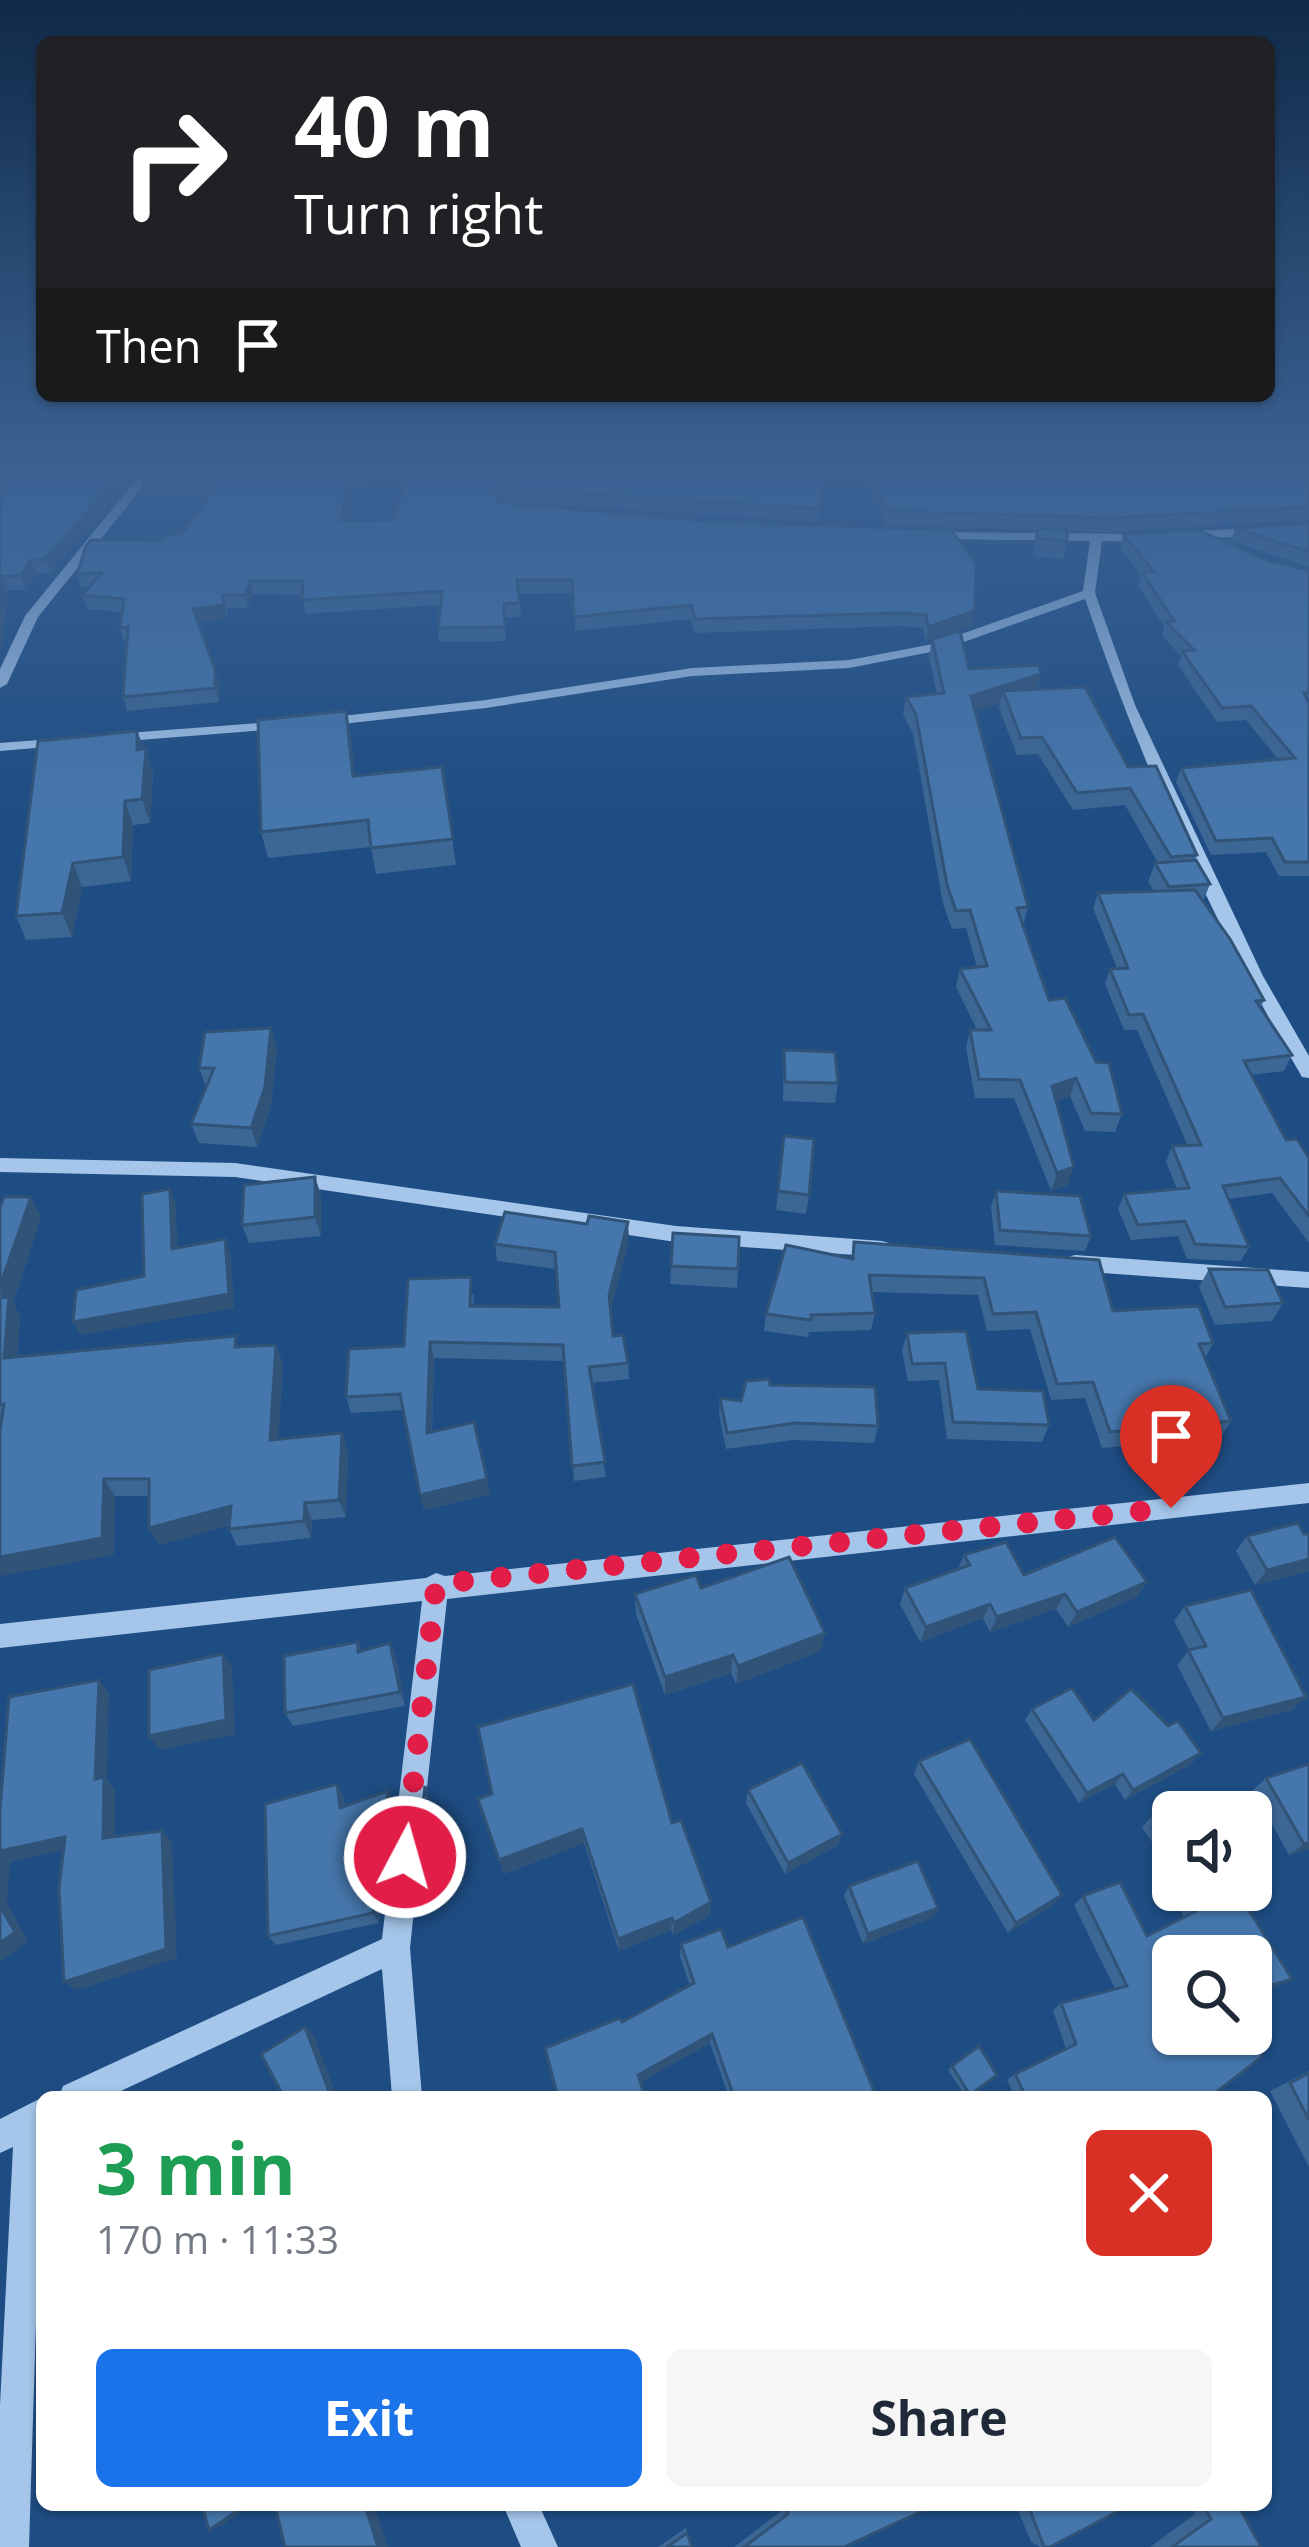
<!DOCTYPE html>
<meta charset="utf-8">
<style>
:root{--surface:#fff;--page:#f6f6f7;--text:#1f2937;--muted:#747a83;--accent:#1a73e8}
body{margin:0;font-family:"Open Sans",sans-serif;background:var(--page);color:var(--text);height:100vh;display:flex;flex-direction:column;font-size:45px;white-space:nowrap}
*{box-sizing:border-box;margin:0}
p{font-size:39px;color:var(--muted)}
.icon{flex:none;width:66px;height:66px;fill:none;stroke:currentColor;stroke-width:2;stroke-linecap:round;stroke-linejoin:round}
.map{position:relative;flex:1;overflow:hidden}
.drawer{position:absolute;left:36px;top:2091px;width:1236px;height:420px;display:flex;flex-direction:column;background:var(--surface);border-radius:18px;box-shadow:0 3px 9px #0004}
.drawer>*{flex:none}
.guide{position:absolute;left:36px;top:36px;width:1239px;height:366px;border-radius:18px;box-shadow:0 3px 9px #0004;background:#202124;color:#fff;overflow:hidden}
.tools{position:absolute;left:1152px;top:1791px;display:grid;gap:24px}
.tools a{display:grid;place-items:center;width:120px;height:120px;border-radius:18px;background:var(--surface);box-shadow:0 3px 9px #0004;font-size:60px}
.pin{position:absolute;display:grid;place-items:center;width:102px;height:102px;color:#fff;margin:-123px -51px;border-radius:50% 50% 50% 0;rotate:-45deg;box-shadow:0 0 12px #0007}
.pin .icon{rotate:45deg}
.me{position:absolute;width:132px;margin:-66px;rotate:6deg;stroke-linejoin:round;filter:drop-shadow(0 0 9px #0008)}
.turn{display:flex;align-items:center;gap:42px;height:252px;padding:0 60px;font-size:54px}
.turn .icon{width:156px;height:156px;stroke-width:2.5}
.turn b{display:block;font-size:84px;line-height:102px}
.then{display:flex;align-items:center;height:114px;padding:0 60px;background:#0003;gap:24px;font-size:45px}
.round{display:grid;place-items:center;flex:none;width:126px;height:126px;border-radius:18px;background:var(--page)}
.headline{display:flex;align-items:center;justify-content:space-between;height:204px;padding:0 60px}
h1{font-size:72px;font-weight:700;line-height:90px;color:#1e9e55}
.action{display:flex;gap:24px;margin-top:auto;padding:24px 60px}
.action a{flex:1;height:138px;border-radius:18px;background:var(--accent);color:#fff;font-size:48px;font-weight:700;line-height:138px;text-align:center}
.action a+a{background:var(--page);color:var(--text)}
.map>svg:first-child{display:block}
</style>
<div class="map">
<svg width="1309" height="2547" viewBox="0 0 1309 2547">
<rect width="100%" height="100%" fill="#1e4d83"/>
<g fill="none" stroke-linecap="round" stroke-linejoin="round">
<!-- minor -->
<g fill="#a5c6ea" fill-rule="evenodd">
<path d="M149 464H161L38 617 7 684 0 688V669L25 616Z"/>
<path d="M1309 524V532L1184 540 1178 536 1184 532Z"/>
<path d="M932 532 1147 534 1153 538 1147 542 1102 541 1095 593 1135 705 1263 976 1309 1056V1078L1302 1077C1215 926 1141 764 1085 599L941 650 849 668 692 676 486 708 324 726 317 722 324 718 486 700 692 668 849 660 933 644 1083 591 1090 541 928 539 926 536Z"/>
<path d="M287 721 292 722V728L114 742 107 738 114 734Z"/>
<path d="M65 738 72 742 70 745 0 751V743Z"/>
<path d="M0 1158 235 1163 676 1226 882 1241 889 1243 892 1249 889 1255 882 1257 676 1242 235 1177 0 1172Z"/>
<path d="M1075 1255 1309 1272V1288L1075 1271 1068 1269 1065 1263 1068 1257Z"/>
<path d="M1309 1483V1503L447 1599 410 1948 422 2097H392L382 1969 108 2097H59L63 2086 382 1939 422 1601 0 1648V1624L426 1578 436 1573 445 1576Z"/>
<path d="M43 2097 29 2547H0V2405L13 2147 0 2153V2119Z"/>
<path d="M503 2505H539L558 2547H521Z"/>
</g>
</g>
<!-- wall -->
<g fill="#3c6694" fill-rule="evenodd">
<path d="M0 464H143L50 573 36 574 26 590H8L2 646 0 647Z"/>
<path d="M152 464H1309V520L1107 532 1067 531V541L1063 559 1033 556 1037 530 886 525 865 480 826 481 818 522 503 501 499 503 973 625 926 641 923 628 900 626 695 633 691 619 575 631 573 593 519 594 521 617 505 618 506 641 439 642 438 628 441 605 305 614 303 595 253 594 248 608H227V619L198 622 219 683V702L127 711 123 697 127 641H124L120 628 122 612 87 609 82 595 89 587 81 588 77 574 182 534 207 498 144 492 141 479ZM407 480 392 520 345 521 351 482Z"/>
<path d="M1309 523V567L1231 541 1235 528Z"/>
<path d="M1123 534 1309 570V876H1279L1266 852 1211 855 1176 782 1181 768 1279 760 1246 720 1217 722 1178 665 1181 656 1162 636 1164 626 1138 586 1141 575 1120 548Z"/>
<path d="M932 639 969 669 1041 674 1037 689 1128 767 1197 855 1195 860 1210 884 1203 902 1264 1000 1261 1007 1292 1055 1284 1071 1251 1075 1286 1140 1309 1158V1243L1272 1193 1229 1199 1249 1247 1241 1261 1187 1259 1178 1236 1131 1240 1118 1209 1124 1194 1177 1189 1166 1162 1172 1146H1188L1137 1030H1124L1105 984 1110 969 1117 968 1093 908 1098 893 1154 891 1148 882 1155 863H1158L1125 805 1073 810 1038 754 1017 755 999 708 1000 703 975 711 1028 907 1023 926 1049 1000 1122 1114 1115 1132 1085 1131 1070 1096 1056 1101 1068 1185 1051 1191 1014 1098H975L966 1048 970 1030H977L956 987 960 969 977 967 966 928 952 929 943 904 913 733 903 715 906 697 937 694 929 657Z"/>
<path d="M346 711 355 775 442 767 456 865 376 874 371 847 268 858 261 832Z"/>
<path d="M137 731 153 772 150 823 133 825 131 881 82 887 72 937 26 940 16 916Z"/>
<path d="M271 1028 277 1047 271 1106 257 1147 199 1143 191 1124 206 1087 199 1068Z"/>
<path d="M784 1050 838 1083 835 1103 783 1101Z"/>
<path d="M784 1136 809 1195 806 1214 776 1210Z"/>
<path d="M315 1177 321 1196V1236L249 1243 242 1225Z"/>
<path d="M996 1191 1091 1236 1085 1251 995 1245 991 1207Z"/>
<path d="M31 1197 41 1217 13 1303 20 1316 17 1357 276 1345 283 1364 278 1439 348 1451 346 1517 312 1520 311 1538 237 1546 229 1529V1525L159 1545 149 1528V1496H115L114 1555 0 1425V1207Z"/>
<path d="M673 1233 738 1269 737 1288 670 1284Z"/>
<path d="M629 1240 610 1310 613 1336 628 1363 629 1379 591 1383 606 1477 574 1481 564 1361 434 1358 432 1432 490 1494 424 1510 404 1410 351 1413 346 1397 404 1346 474 1294 473 1306 559 1307 556 1269 497 1261 495 1244Z"/>
<path d="M854 1242 1113 1311 1213 1343 1205 1358 1231 1421 1221 1437 1102 1448 1085 1398 1051 1400 1030 1329 987 1331 978 1295 872 1292 875 1313 871 1330 809 1332 808 1337 764 1331 766 1314 851 1258Z"/>
<path d="M1209 1269 1283 1303 1272 1321 1215 1325 1199 1287Z"/>
<path d="M907 1333 978 1389 1049 1425 1042 1442 947 1439 939 1380 908 1381 902 1351Z"/>
<path d="M770 1385 878 1426 874 1443 793 1440 726 1449 719 1415 720 1398 741 1401Z"/>
<path d="M1309 1534V1571L1255 1585 1236 1551 1247 1536Z"/>
<path d="M964 1555 1024 1575 1137 1597 1068 1627 1056 1609 990 1632 983 1618 920 1642 900 1604 905 1588 958 1569Z"/>
<path d="M701 1588 821 1651 736 1684 731 1673 665 1695 636 1614 635 1594Z"/>
<path d="M1185 1606 1306 1697 1292 1710 1211 1731 1177 1665 1189 1650 1174 1621Z"/>
<path d="M358 1642 361 1651 390 1643 396 1657 405 1706 293 1726 285 1713Z"/>
<path d="M1032 1709 1094 1720 1168 1726 1201 1753 1191 1764 1125 1800 1115 1784 1079 1803 1025 1720Z"/>
<path d="M919 1761 1053 1905 1008 1933 914 1774Z"/>
<path d="M1266 1778 1309 1849 1289 1855 1253 1790Z"/>
<path d="M748 1790 838 1845 785 1874 746 1803Z"/>
<path d="M388 1791 394 1802 379 1923 276 1945 268 1936 343 1796 345 1806Z"/>
<path d="M478 1799 672 1823 711 1902 710 1915 673 1935 671 1930 619 1951 584 1843 504 1874Z"/>
<path d="M1173 1812V1890H1244L1240 1896 1278 1986 1251 1995V1956H1216L1213 1950 1203 1956H1173L1167 1976 1210 2097H1015L1007 2080 1015 2074 1066 2049 1053 2010 1061 2003 1115 1989 1074 1905 1083 1896 1147 1936 1184 1917 1165 1879 1172 1873 1142 1827 1152 1816Z"/>
<path d="M849 1886 938 1908 932 1918 863 1944 844 1896Z"/>
<path d="M681 1944 728 1947 874 2091 869 2097H729L710 2043 640 2082 622 2022 690 1986 680 1956Z"/>
<path d="M979 2046 997 2075 966 2097 948 2070Z"/>
<path d="M1309 2071V2167L1270 2091Z"/>
<path d="M783 2505H935L844 2547H734L784 2509Z"/>
<path d="M1016 2505H1130L1050 2547H1040L1031 2542Z"/>
<path d="M1191 2505H1238L1261 2547H1150L1195 2514Z"/>
<path d="M686 2528 693 2547H658Z"/>
</g>
<!-- shaded-wall -->
<g fill="#315378">
<path d="M129 464H143L50 573 45 559Z"/>
<path d="M349 469 351 482 344 535 341 521Z"/>
<path d="M502 488 503 501 496 506 494 493Z"/>
<path d="M31 560 36 574 26 590 21 576Z"/>
<path d="M3 576 8 590 2 646 0 647V602Z"/>
<path d="M250 581 253 594 248 608 245 595Z"/>
<path d="M223 595 227 619 197 622 193 609Z"/>
<path d="M975 611 973 625 926 641 928 627Z"/>
<path d="M215 669 219 683V702L215 688Z"/>
<path d="M1041 674 1036 692 1003 691 1000 703 968 714 971 696Z"/>
<path d="M346 711 351 737 358 802 353 776Z"/>
<path d="M137 731 153 772 150 823 142 799 137 750Z"/>
<path d="M125 801 133 825 131 881 123 857Z"/>
<path d="M73 863 82 887 72 937 62 913Z"/>
<path d="M271 1028 277 1047 271 1106 257 1147 251 1128Z"/>
<path d="M1076 1078 1070 1096 1046 1104 1052 1086Z"/>
<path d="M1074 1167 1068 1185 1051 1191 1057 1173Z"/>
<path d="M315 1177 321 1196V1236L315 1217Z"/>
<path d="M170 1189 176 1203 178 1263 172 1249Z"/>
<path d="M31 1197 41 1217 13 1303 20 1316 16 1377 4 1358 0 1286Z"/>
<path d="M628 1222 629 1240 610 1312 609 1295Z"/>
<path d="M225 1239 231 1253 234 1308 81 1335 73 1322Z"/>
<path d="M430 1342 434 1358 431 1448 427 1433Z"/>
<path d="M276 1345 283 1364 277 1458 270 1440Z"/>
<path d="M342 1433 348 1451 346 1517 339 1500Z"/>
<path d="M104 1479 115 1496 114 1555 0 1576V1557Z"/>
<path d="M487 1479 490 1494 424 1510 420 1495Z"/>
<path d="M305 1503 312 1520 311 1538 304 1521Z"/>
<path d="M231 1506 239 1523 159 1545 149 1528Z"/>
<path d="M1309 1559V1571L1255 1585 1267 1570Z"/>
<path d="M1147 1582 1137 1597 1068 1627 1077 1612Z"/>
<path d="M1065 1594 1056 1609 990 1632 997 1617Z"/>
<path d="M990 1604 983 1618 920 1642 926 1627Z"/>
<path d="M825 1633 821 1651 736 1684 738 1666Z"/>
<path d="M390 1643 396 1657 405 1706 400 1692Z"/>
<path d="M223 1654 232 1668 235 1734 160 1750 149 1736Z"/>
<path d="M733 1655 731 1673 665 1695V1677Z"/>
<path d="M99 1680 109 1693 107 1780 115 1789V1848L103 1838 95 1779Z"/>
<path d="M1306 1697 1292 1710 1211 1731 1223 1718Z"/>
<path d="M1201 1753 1191 1764 1125 1800 1133 1790Z"/>
<path d="M1123 1774 1115 1784 1079 1803 1087 1793Z"/>
<path d="M337 1784 343 1796 347 1819 340 1808Z"/>
<path d="M425 1786 430 1799 445 1860 424 1868 433 1903 419 1908 413 1898Z"/>
<path d="M388 1791 394 1802 379 1923 373 1913Z"/>
<path d="M582 1829 584 1843 504 1874 499 1860Z"/>
<path d="M162 1831 172 1841 177 1958 77 1990 64 1982Z"/>
<path d="M842 1834 838 1845 785 1874 788 1863Z"/>
<path d="M65 1837 77 1847 10 1862 7 1903 28 1941 0 1962V1851Z"/>
<path d="M1309 1843V1849L1289 1855 1304 1844Z"/>
<path d="M1062 1895 1053 1905 1008 1933 1016 1923Z"/>
<path d="M711 1902 710 1915 673 1935 674 1923Z"/>
<path d="M938 1908 932 1918 863 1944 868 1934Z"/>
<path d="M672 1918 671 1930 619 1951 618 1939Z"/>
<path d="M1292 1979 1278 1986 1251 1995V1991Z"/>
<path d="M305 2027 314 2035 337 2097H331Z"/>
<path d="M712 2034 710 2043 639 2083 638 2075Z"/>
<path d="M246 2505H251L222 2525 209 2530Z"/>
<path d="M365 2505H374L388 2547H378Z"/>
</g>
<!-- building -->
<g fill="#4677ac" stroke="#315378" stroke-width="3" fill-rule="evenodd">
<path d="M0 464H129L45 559 31 560 21 576H3L0 602Z"/>
<path d="M152 464H1309V507L1111 518 887 511 867 467 828 468 820 509 502 488 494 493 499 503 716 522 951 530 976 563 975 611 928 627 926 615 902 613 695 619 691 605 574 617 572 580H517L520 603 504 604 505 627 438 628 442 591 302 600 303 581H250L245 595H223L224 605 193 609 215 669V688L123 697 128 627 120 628 124 599 82 595 102 573 77 574 86 546 91 540 163 541 165 535 182 534 215 486 141 479ZM412 467 392 520 341 521 349 469Z"/>
<path d="M1309 523V552L1235 528Z"/>
<path d="M1037 529 1067 530V541L1037 538Z"/>
<path d="M1198 530 1271 562 1309 570V693H1304L1309 703V862H1285L1272 838 1216 841 1181 768 1295 758 1251 706 1222 708 1182 651 1194 650 1166 622 1174 621 1142 572H1154L1123 534Z"/>
<path d="M960 631 969 669 1039 665 1041 674 971 696 1028 907 1017 908 1049 1000 1065 998 1096 1062 1109 1063 1122 1114 1091 1113 1076 1078 1052 1086 1074 1167 1057 1173 1020 1080 979 1079 970 1030H991L960 969 987 966 970 910 956 911 947 885 916 715 906 697 944 693 932 639Z"/>
<path d="M1085 687 1128 767 1156 766 1197 855 1171 857 1130 788 1077 793 1042 737 1021 738 1003 691Z"/>
<path d="M346 711 353 776 442 767 453 839 371 848 368 820 261 832 258 720Z"/>
<path d="M137 731V750L146 748 142 799 125 801 123 857 73 863 62 913 16 916 38 741Z"/>
<path d="M1196 860 1210 884 1169 887 1155 863Z"/>
<path d="M1195 890 1230 939 1264 1000 1256 1001 1292 1055 1244 1061 1286 1140 1297 1139 1309 1158V1216L1280 1178 1223 1186 1249 1247 1195 1244 1185 1221 1138 1225 1124 1194 1189 1188 1172 1146 1201 1145 1143 1014 1129 1015 1110 969 1128 968 1098 893Z"/>
<path d="M271 1028 265 1087 251 1128 191 1124 214 1068H199L205 1032Z"/>
<path d="M784 1050 835 1052 838 1083 785 1082Z"/>
<path d="M784 1136 814 1139 809 1195 778 1191Z"/>
<path d="M315 1177V1217L242 1225 244 1185Z"/>
<path d="M170 1189 172 1249 225 1239 229 1294 73 1322 76 1290 144 1276 142 1194Z"/>
<path d="M996 1191 1080 1196 1091 1236 1000 1230Z"/>
<path d="M4 1197H31L0 1286V1207Z"/>
<path d="M505 1212 587 1224 589 1216 628 1222 609 1295 613 1336 623 1335 628 1363 589 1367 605 1462 572 1466 563 1345 430 1342 427 1433 474 1422 487 1479 420 1495 400 1394 346 1397 349 1349 404 1346 408 1279 471 1277 470 1306 559 1307 555 1252 495 1244Z"/>
<path d="M673 1233 739 1237 738 1269 671 1266Z"/>
<path d="M854 1242 1099 1260 1113 1311 1199 1306 1213 1343 1199 1344 1231 1421 1110 1432 1093 1382 1057 1384 1036 1312 993 1314 984 1278 869 1275 875 1313 811 1315V1320L766 1314 786 1245 853 1259Z"/>
<path d="M1209 1269 1268 1270 1283 1303 1225 1307Z"/>
<path d="M9 1297 4 1358 236 1336 235 1347 276 1345 270 1440 342 1433 339 1500 305 1503 304 1521 229 1529 231 1506 149 1528V1479H104L102 1538 0 1557V1431L4 1404 0 1405V1298Z"/>
<path d="M966 1331 978 1389 1043 1391 1049 1425 953 1422 945 1363 912 1364 907 1333Z"/>
<path d="M769 1379 770 1385 875 1387 878 1426 795 1423 727 1433 720 1398 741 1401 746 1381Z"/>
<path d="M1298 1523 1304 1534H1309V1559L1267 1570 1247 1536Z"/>
<path d="M1115 1537 1147 1582 1077 1612 1065 1594 997 1617 990 1604 926 1627 905 1588 970 1565 964 1555 1006 1542 1024 1575Z"/>
<path d="M789 1557 825 1633 738 1666 733 1655 665 1677 635 1594 696 1575 701 1588Z"/>
<path d="M1251 1590 1306 1697 1223 1718 1188 1650 1206 1646 1185 1606Z"/>
<path d="M358 1642V1652L390 1643 400 1692 285 1713 284 1656Z"/>
<path d="M223 1654 226 1720 149 1736V1670Z"/>
<path d="M99 1680 95 1779 104 1777 103 1838 162 1831 166 1949 64 1982 59 1889 65 1837 0 1851V1810L9 1697Z"/>
<path d="M633 1684 672 1823 681 1820 711 1902 674 1923 672 1918 618 1939 582 1829 499 1860 478 1799 492 1794 478 1727Z"/>
<path d="M1072 1688 1094 1720 1131 1689 1168 1726 1178 1721 1201 1753 1133 1790 1123 1774 1087 1793 1032 1709Z"/>
<path d="M970 1739 1062 1895 1016 1923 919 1761Z"/>
<path d="M802 1763 842 1834 788 1863 748 1790Z"/>
<path d="M1309 1764V1843L1304 1844 1266 1778Z"/>
<path d="M337 1784 340 1808 388 1791 373 1913 268 1936 265 1804Z"/>
<path d="M425 1786 441 1849 419 1857 428 1893 413 1898Z"/>
<path d="M1207 1798 1217 1812H1173V1848L1152 1816Z"/>
<path d="M918 1861 938 1908 868 1934 849 1886Z"/>
<path d="M1120 1882 1147 1936 1196 1911 1186 1890H1244L1246 1892 1240 1896 1292 1979 1251 1991V1956H1232L1225 1942 1199 1956H1173V1971L1167 1974 1173 1986V2034H1247L1263 2056 1210 2097H1026L1015 2074 1076 2044 1061 2003 1127 1986 1083 1896Z"/>
<path d="M0 1906 15 1932 0 1943Z"/>
<path d="M803 1917 874 2091 861 2097H734L712 2034 638 2075 645 2097H558L545 2048 620 2018 622 2022 694 1983 681 1944 721 1929 728 1947Z"/>
<path d="M305 2027 331 2097H284L261 2054Z"/>
<path d="M979 2046 997 2075 970 2095 952 2066Z"/>
<path d="M1309 2073V2120L1290 2083Z"/>
<path d="M202 2505H246L209 2530Z"/>
<path d="M275 2505H365L378 2547H285Z"/>
<path d="M786 2505H935L844 2547H744L788 2514Z"/>
<path d="M1028 2505H1130L1050 2547H1044Z"/>
<path d="M1203 2505H1238L1261 2547H1172L1211 2519Z"/>
<path d="M687 2533 692 2547H667Z"/>
</g>
<!-- sky -->
<linearGradient id="sky" x2="0" y2="1"><stop stop-color="#102a48"/><stop offset="0.57" stop-color="#3b6293"/><stop offset="1" stop-color="#3b6293" stop-opacity="0"/></linearGradient>
<rect width="1309" height="820" fill="url(#sky)"/>
<g fill="none" stroke-linecap="round" stroke-linejoin="round">
<!-- route -->
<path stroke="#e11d48" stroke-width="21" stroke-dasharray="0 37.8" d="M405 1857 436 1584 1171 1508"/>
</g>
</svg>
<div class="tools">
<a><svg class="icon" aria-label="sound" viewBox="0 0 24 24"><path d="M4 9h4l5-4v14l-5-4H4zM17 9q2 3 0 6"/></svg></a>
<a><svg class="icon" aria-label="search" viewBox="0 0 24 24"><circle cx="10" cy="10" r="6"/><path d="M15 15l6 6"/></svg></a>
</div>
<div class="pin" style="left:1171px;top:1508px;background:#d93025"><svg class="icon" aria-label="arrive" viewBox="0 0 24 24"><path d="M6 21V4h12l-3 4 3 4H6"/></svg></div>
<svg class="me" style="left:405px;top:1857px" viewBox="-20 -20 40 40"><circle r="17" fill="#e11d48" stroke="#fff" stroke-width="3"/><path d="M0-11L8 9 0 5-8 9z" fill="#fff"/></svg>
<div class="guide">
<div class="turn"><svg class="icon" aria-label="right" viewBox="0 0 24 24"><path d="M7 20v-9h11M14 6l5 5-5 5"/></svg><div><b>40 m</b>Turn right</div></div>
<div class="then">Then<svg class="icon" aria-label="arrive" viewBox="0 0 24 24"><path d="M6 21V4h12l-3 4 3 4H6"/></svg></div>
</div>
<section class="drawer">
<div class="headline"><div><h1>3 min</h1><p>170 m · 11:33</p></div><a class="round" style="background:#d93025;color:#fff"><svg class="icon" aria-label="close" viewBox="0 0 24 24"><path d="M6 6l12 12M18 6L6 18"/></svg></a></div>
<div class="action"><a>Exit</a><a>Share</a></div>
</section>
</div>
